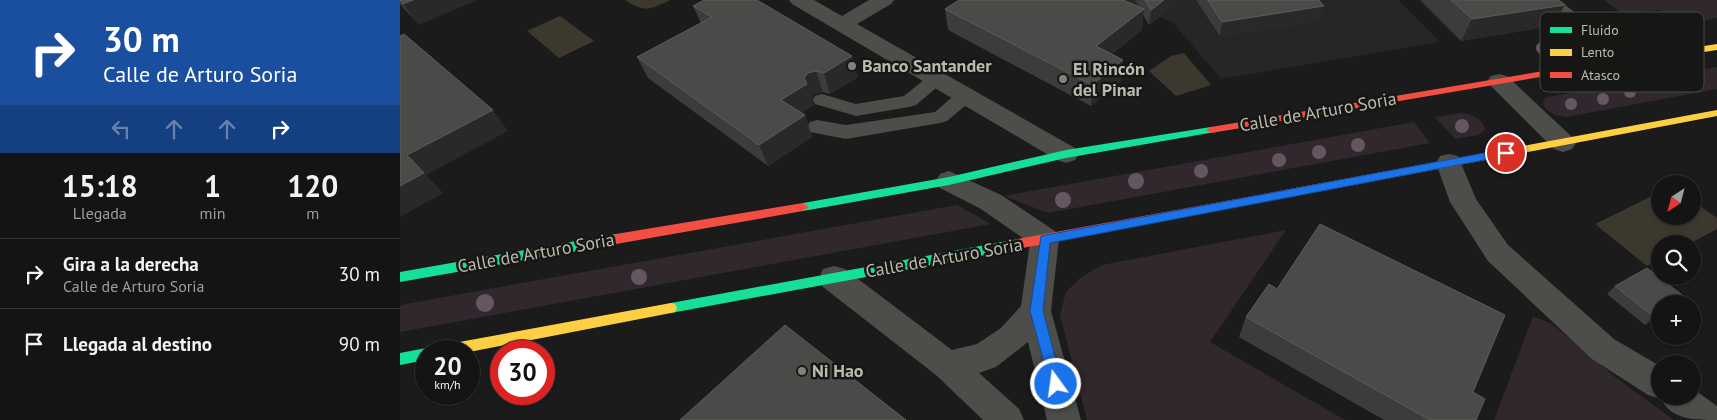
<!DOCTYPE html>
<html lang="es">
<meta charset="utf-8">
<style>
:root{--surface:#141414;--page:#212122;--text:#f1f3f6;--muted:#9d9ea0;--line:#333334}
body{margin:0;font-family:"PT Sans",sans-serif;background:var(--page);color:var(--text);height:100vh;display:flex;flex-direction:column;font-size:19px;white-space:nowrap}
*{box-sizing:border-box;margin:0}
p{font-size:16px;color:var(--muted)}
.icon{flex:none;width:28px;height:28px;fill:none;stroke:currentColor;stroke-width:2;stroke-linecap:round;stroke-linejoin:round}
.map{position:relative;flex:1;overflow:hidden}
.panel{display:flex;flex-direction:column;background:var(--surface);width:400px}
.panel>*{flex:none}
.guide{background:#1a4fa0;color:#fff;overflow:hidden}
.needle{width:32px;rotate:216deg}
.tools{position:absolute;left:1251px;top:175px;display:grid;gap:10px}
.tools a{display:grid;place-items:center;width:50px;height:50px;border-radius:50%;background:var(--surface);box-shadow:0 1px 4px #0004,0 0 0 1px var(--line);font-size:25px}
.speed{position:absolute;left:15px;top:340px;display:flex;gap:10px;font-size:25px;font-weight:700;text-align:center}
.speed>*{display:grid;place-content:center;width:65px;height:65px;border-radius:50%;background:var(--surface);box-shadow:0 1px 4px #0004,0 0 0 1px var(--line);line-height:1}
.speed small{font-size:12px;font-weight:400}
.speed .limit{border:8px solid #d22;background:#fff;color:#111}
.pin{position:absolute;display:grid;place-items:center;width:42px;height:42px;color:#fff;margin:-21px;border:2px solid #fff;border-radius:50%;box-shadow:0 1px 5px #0007}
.me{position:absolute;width:55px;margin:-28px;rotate:346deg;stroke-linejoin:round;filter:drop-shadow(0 0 4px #0008)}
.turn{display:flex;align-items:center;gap:18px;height:105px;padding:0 20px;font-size:22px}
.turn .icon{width:65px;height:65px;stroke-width:2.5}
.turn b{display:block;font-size:35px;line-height:42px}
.lanes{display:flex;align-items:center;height:48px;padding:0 20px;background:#0003;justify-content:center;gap:25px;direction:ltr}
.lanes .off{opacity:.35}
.eta{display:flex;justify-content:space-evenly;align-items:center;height:85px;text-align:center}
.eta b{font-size:30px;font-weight:700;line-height:35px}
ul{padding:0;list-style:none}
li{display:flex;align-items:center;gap:15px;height:70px;padding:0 20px;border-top:1px solid var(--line)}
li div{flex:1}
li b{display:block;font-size:19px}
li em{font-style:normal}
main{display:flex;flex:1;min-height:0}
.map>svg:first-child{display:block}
</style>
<main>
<section class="panel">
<div class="guide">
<div class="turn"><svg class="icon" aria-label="right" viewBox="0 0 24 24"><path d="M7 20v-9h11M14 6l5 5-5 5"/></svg><div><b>30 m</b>Calle de Arturo Soria</div></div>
<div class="lanes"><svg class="icon off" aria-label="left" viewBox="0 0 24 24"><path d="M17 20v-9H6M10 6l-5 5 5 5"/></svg><svg class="icon off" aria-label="ahead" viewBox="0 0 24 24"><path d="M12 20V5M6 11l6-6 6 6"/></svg><svg class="icon off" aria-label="ahead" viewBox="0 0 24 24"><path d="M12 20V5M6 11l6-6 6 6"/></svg><svg class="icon" aria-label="right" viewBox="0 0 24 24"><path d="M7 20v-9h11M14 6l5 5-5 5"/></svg></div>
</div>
<div class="eta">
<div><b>15:18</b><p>Llegada</p></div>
<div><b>1</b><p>min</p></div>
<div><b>120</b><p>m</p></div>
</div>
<ul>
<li><svg class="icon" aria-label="right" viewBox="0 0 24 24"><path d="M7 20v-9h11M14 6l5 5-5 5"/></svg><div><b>Gira a la derecha</b><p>Calle de Arturo Soria</p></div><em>30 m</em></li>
<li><svg class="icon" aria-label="arrive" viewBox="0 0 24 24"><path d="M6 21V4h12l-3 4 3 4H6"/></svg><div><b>Llegada al destino</b></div><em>90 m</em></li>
</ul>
</section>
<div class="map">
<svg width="1317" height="420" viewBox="0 0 1317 420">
<rect width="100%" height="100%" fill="#1b1b1b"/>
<!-- built -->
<path fill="#262725" d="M722 0H998L1040 42 821 79 773 23Z"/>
<!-- green -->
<g fill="#31282d">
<path d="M1204 0H1317V18L1302 21 1258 10 1223 14Z"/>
<path d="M1317 67V89L1166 117C1156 115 1144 113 1143 101L1147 97Z"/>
<path d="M1061 113C1073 114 1083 119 1085 130L1078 135 1055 139 1035 117Z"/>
<path d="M1014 122 1030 143 648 213 604 196Z"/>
<path d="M557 205 591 224 0 332V305Z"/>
<path d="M886 230 810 342 945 420H687L660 315 666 292 680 278 702 265Z"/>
<path d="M1133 316 1152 324 1215 377 1274 420H1094Z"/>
</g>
<!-- water -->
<g fill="#3c382e">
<path d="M225 0H270C250 10 245 13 225 0Z"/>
<path d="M160 16 194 41 159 58 127 31Z"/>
<path d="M784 53 811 85 776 96 749 71 771 56Z"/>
<path d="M1260 192V216H1292L1293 201 1317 218V229L1289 244H1260V259L1247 266 1195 224Z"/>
</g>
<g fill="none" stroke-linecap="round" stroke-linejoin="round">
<!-- lane -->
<g fill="#4d4d4a" fill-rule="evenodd">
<path d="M536 73 542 75 545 79 542 83 516 105 509 107 456 116 415 104 413 100 415 96 422 94 456 104 504 96 530 75Z"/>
<path d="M565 90 572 92 574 96 572 100 547 121 540 123 446 139 410 132 407 127 410 122 417 120 446 125 535 112 558 92Z"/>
</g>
<!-- street -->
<g fill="#4d4d4a" fill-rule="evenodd">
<path d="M389 0H414L442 16 469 0H494L491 4 457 24 675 148 679 154 675 160 666 163 657 160 392 4Z"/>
<path d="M1136 0H1159L1231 57 1234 62 1231 67 1223 69 1215 67Z"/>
<path d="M1099 74 1107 76 1172 137 1176 143 1172 149 1163 152 1154 149 1091 86 1087 81 1091 76Z"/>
<path d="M1049 154 1058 156 1076 199 1108 245 1214 339 1260 366V396H1292V388L1317 406V420C1294 420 1272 420 1261 399L1248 395 1192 359 1088 261 1050 202 1036 163 1040 156Z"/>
<path d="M549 171 601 195 655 231 659 239 651 311 681 420H647L628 342 596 367 579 373 619 409 624 420H583L536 375 423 287 419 278 423 269 434 266 445 269 552 350 577 344 601 328 621 306 630 243 581 209 540 188 536 181 540 174Z"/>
</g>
<!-- fast -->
<g fill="#16e098" fill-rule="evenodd">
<path d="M811 127 816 130 815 132 666 158 549 185 403 211 397 207 403 203 549 177 666 150Z"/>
<path d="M216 234 220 236 222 239 220 242 216 244 0 282V272Z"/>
<path d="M607 241 611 243 613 246 611 249 607 251 271 313 267 312 265 308 267 304 271 303Z"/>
<path d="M26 348 31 351H26V360L0 365V353Z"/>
</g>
<!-- slow -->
<g fill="#ffcf43" fill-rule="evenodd">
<path d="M1317 44V50L1173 72 1168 69 1173 66Z"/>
<path d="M1317 110V116L885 198 879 194 885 190Z"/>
<path d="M271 303 275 304 277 308 275 312 271 313 69 352 36 351 38 347 43 345Z"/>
</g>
<!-- jam -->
<g fill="#f24e42" fill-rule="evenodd">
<path d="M1173 66 1176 67V71L811 133 806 130 811 127Z"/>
<path d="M885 190 891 194 885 198 607 251 603 249 601 246 603 243 607 241Z"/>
<path d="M403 203 409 207 403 211 216 244 212 242 210 239 212 236 216 234Z"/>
</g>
</g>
<!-- trees -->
<g fill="#665661">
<circle cx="1142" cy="48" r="6"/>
<circle cx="1230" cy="92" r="6"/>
<circle cx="1203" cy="99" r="6"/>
<circle cx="1171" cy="104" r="6"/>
<circle cx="1062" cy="126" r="7"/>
<circle cx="958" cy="145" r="7"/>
<circle cx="919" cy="152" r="7"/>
<circle cx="879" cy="160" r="7"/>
<circle cx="801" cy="171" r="7"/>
<circle cx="736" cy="181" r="8"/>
<circle cx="663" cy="200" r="8"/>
<circle cx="239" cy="277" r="8"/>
<circle cx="85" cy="303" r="9"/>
</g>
<!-- wall -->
<g fill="#3d3c3c">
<path d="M0 0 19 25 0 4Z"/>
<path d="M735 0H780L749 25 743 15 742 30 712 54 723 60 721 81 691 106 548 30 545 9 739 7Z"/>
<path d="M796 0H919V21L820 36Z"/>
<path d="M1020 0H1159L1152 26 1061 41Z"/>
<path d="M293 6 458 77 430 94 423 92 414 94 412 99 414 105 401 113 405 115 412 137 368 166 248 78 237 57 301 23Z"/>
<path d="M1215 286 1286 298 1280 304H1260V316L1245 325 1207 294Z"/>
<path d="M846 317 1073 392 1076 420H984L839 337Z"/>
</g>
<!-- shaded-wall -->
<g fill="#292929">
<path d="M13 0H77L19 25 3 4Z"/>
<path d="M764 0H780L749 25 751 10Z"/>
<path d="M1165 5 1152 26 1061 41 1072 19Z"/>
<path d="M924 6 919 21 820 36 822 22Z"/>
<path d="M744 9 742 30 695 68 696 46Z"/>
<path d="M452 56 458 77 430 94 424 73Z"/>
<path d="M723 60 721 81 691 106 692 85Z"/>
<path d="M416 71 423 92 414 94 412 99 414 105 389 121 381 100 404 78 408 73Z"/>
<path d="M93 110 108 131 26 175 43 193 0 217V186L7 155Z"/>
<path d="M405 115 412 137 368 166 359 145Z"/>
<path d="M1260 314V316L1245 325 1254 317Z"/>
</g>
<!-- building -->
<g fill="#4a4a48" stroke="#5c5c58">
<path d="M0 0H13L3 4Z"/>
<path d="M304 0H357L452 56 424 73 416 71 408 73 404 78 407 84 381 100 405 115 359 145 237 57 312 17 293 6Z"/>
<path d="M559 0H723L744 9 696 46 723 60 692 85 545 9Z"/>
<path d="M745 0H764L751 10Z"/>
<path d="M808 0H919L924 6 822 22Z"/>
<path d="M1051 0H1159L1165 5 1072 19Z"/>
<path d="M4 34 93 110 7 155 24 173 0 186V36Z"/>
<path d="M920 224 1105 315 1073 392 1085 399 1076 420H1030L846 317 869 284 877 289Z"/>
<path d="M1247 268 1286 298 1277 304H1260V314L1254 317 1215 286Z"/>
<path d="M385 325 506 420H280Z"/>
</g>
<!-- route -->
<path fill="#1a73e8" stroke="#114b97" d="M1106 149 1110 150V155L650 243 643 311 662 384 660 388 656 390 651 388 630 311 641 236Z"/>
<!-- markers -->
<g fill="#83827a" stroke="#161715" stroke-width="2">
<circle cx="452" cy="66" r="5"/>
<circle cx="663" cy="79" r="5"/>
<circle cx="402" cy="371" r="5"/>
</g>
<g text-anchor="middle" stroke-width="5" stroke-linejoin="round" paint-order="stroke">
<!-- poi labels -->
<g font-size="18" font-weight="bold" fill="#bbbaad" stroke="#161715" text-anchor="start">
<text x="462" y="72">Banco Santander</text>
<text x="673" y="75">El Rincón<tspan x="673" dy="21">del Pinar</tspan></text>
<text x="412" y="377">Ni Hao</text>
</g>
<!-- street labels -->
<g font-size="18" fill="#bbbaad" stroke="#161715">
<text transform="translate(918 112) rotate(-10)" y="6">Calle de Arturo Soria</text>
<text transform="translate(136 253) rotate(-10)" y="6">Calle de Arturo Soria</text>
<text transform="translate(544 258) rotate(-10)" y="6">Calle de Arturo Soria</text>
</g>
</g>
<!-- legend -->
<rect x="1140" y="12" width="164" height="80" rx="8" fill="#161715" stroke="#484843" stroke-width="1"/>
<rect x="1150" y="27" width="22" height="6" fill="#16e098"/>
<rect x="1150" y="49" width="22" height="7" fill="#ffcf43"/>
<rect x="1150" y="72" width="22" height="6" fill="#f24e42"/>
<g font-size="14" fill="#bbbaad">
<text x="1181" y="35">Fluido</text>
<text x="1181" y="57">Lento</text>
<text x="1181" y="80">Atasco</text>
</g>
</svg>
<div class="tools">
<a><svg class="needle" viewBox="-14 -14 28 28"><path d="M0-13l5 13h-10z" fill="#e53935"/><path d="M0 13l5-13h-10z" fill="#9d9ea0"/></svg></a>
<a><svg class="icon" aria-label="search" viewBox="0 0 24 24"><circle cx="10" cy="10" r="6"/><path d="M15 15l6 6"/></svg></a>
<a>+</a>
<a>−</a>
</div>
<div class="speed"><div>20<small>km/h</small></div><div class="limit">30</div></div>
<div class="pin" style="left:1106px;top:153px;background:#d93025"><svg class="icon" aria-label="arrive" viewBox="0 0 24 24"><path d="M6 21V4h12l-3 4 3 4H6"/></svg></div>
<svg class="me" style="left:656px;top:384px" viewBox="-20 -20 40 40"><circle r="17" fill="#1a73e8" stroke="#fff" stroke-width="3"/><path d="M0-11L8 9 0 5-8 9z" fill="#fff"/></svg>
</div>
</main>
